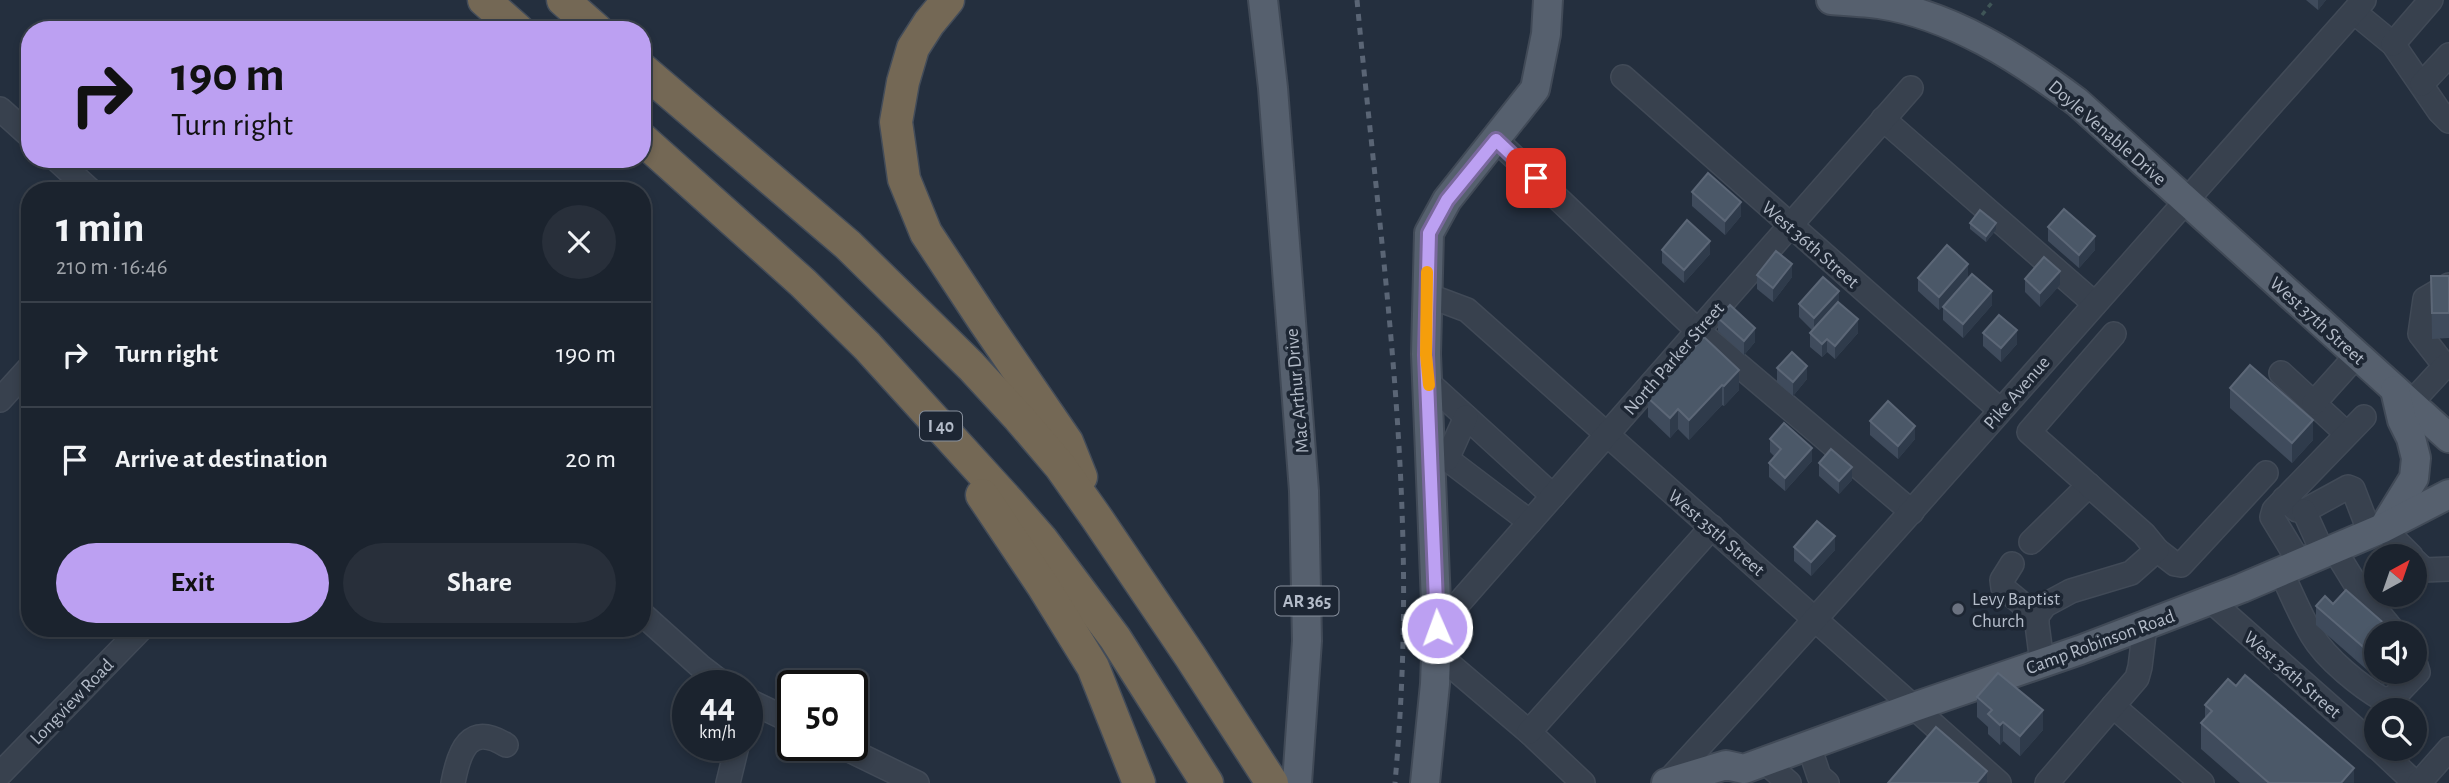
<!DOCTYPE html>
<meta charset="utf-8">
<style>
:root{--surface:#1b232e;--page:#282f3a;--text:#f1f3f6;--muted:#a0a4aa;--line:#39404a;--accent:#bca0f2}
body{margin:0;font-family:"Alegreya Sans",sans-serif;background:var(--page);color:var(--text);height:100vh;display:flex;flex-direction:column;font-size:26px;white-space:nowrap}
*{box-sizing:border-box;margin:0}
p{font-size:23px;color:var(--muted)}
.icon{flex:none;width:38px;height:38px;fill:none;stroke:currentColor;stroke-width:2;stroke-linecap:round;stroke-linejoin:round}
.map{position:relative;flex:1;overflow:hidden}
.sheet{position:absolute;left:21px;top:182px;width:630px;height:455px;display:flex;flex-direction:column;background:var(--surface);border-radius:28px;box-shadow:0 4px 10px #0003,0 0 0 2px var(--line)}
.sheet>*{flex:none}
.banner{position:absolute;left:21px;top:21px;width:630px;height:147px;border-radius:28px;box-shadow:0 4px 10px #0003,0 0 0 2px var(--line);background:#bca0f2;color:#111;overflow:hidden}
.needle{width:46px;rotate:40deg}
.buttons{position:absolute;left:2364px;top:544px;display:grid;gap:14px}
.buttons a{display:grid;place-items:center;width:63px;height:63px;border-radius:50%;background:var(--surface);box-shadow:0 4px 10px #0003,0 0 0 2px var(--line);font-size:35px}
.speed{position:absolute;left:672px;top:670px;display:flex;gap:14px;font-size:35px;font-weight:700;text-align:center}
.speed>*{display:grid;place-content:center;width:91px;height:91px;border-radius:50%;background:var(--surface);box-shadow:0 4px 10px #0003,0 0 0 2px var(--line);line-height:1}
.speed small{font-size:18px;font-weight:400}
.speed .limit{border:4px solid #111;border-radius:10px;background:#fff;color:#111}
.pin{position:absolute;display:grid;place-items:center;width:60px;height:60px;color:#fff;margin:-30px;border-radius:14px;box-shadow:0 4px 10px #0006}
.me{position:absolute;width:77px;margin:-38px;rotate:358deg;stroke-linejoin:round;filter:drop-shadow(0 0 5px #0008)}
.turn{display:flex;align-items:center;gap:24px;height:147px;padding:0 35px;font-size:32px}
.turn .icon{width:91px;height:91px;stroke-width:2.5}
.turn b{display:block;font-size:49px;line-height:60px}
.round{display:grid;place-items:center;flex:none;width:74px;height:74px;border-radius:37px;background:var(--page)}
.head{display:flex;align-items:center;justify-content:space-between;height:119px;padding:0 35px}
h1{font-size:42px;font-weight:700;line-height:52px}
.action{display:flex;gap:14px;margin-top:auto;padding:14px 35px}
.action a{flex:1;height:80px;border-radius:42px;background:var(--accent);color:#111;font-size:28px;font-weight:700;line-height:80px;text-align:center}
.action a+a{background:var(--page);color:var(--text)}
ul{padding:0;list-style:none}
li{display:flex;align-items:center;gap:21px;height:105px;padding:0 35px;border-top:2px solid var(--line)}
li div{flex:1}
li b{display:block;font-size:26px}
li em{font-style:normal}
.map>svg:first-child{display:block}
</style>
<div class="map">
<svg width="2449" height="783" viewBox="0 0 2449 783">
<rect width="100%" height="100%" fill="#242f3e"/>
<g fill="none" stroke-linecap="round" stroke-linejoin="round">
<!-- minor casing -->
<g stroke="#414a57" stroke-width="26">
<g id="minor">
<path d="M2354 12 2393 44 2439 111 2449 121"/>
<path d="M2393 44 2431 0"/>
<path d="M1623 77 2000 410"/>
<path d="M2422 84 2449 55"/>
<path d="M0 109 30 136"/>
<path d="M1883 119 2095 304"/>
<path d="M1496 140 1697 330 1912 512"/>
<path d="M56 159 91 191"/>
<path d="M1427 295 1467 310 1999 783"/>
<path d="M2445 366 2420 334 2425 299 2449 285"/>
<path d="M2281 373 2347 434"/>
<path d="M1429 383 1553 496"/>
<path d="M0 400 30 367"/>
<path d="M2314 403 2357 355"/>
<path d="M2410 404 2445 366 2449 368"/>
<path d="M1430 446 1530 522"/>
<path d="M1447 459 1466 417"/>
<path d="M2284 499 2297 510 2304 511 2348 487 2353 489 2370 533"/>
<path d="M2304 511 2323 553"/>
<path d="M2383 528 2411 556"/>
<path d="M2031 542 2089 485"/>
<path d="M2334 549 2358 588 2396 634"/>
<path d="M2157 550 2175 564 2181 565 2266 473"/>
<path d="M2415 561 2424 570 2449 569"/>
<path d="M2300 563 2272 517 2274 510 2364 417"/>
<path d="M2012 564 2002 580 2003 588 2037 616"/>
<path d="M2281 572C2291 592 2300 615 2312 635 2326 659 2361 687 2384 700L2394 697 2418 672 2415 662"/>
<path d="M2210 600 2376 747"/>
<path d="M642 614 700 666 726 686"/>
<path d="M1437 628 1911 88"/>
<path d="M1435 652 1529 732 1583 783"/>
<path d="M2042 663 2037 624V616L2045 605 2071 591 2131 573 2157 550 2144 534 2029 432 2114 334"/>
<path d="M747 700 793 722"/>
<path d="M2113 706 2202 783"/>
<path d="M1529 732 1712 527"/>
<path d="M841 746 917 783"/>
<path d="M1809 746 1819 776 1827 783"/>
<path d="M2379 749 2415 783"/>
<path d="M1765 762 1789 783"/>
<path d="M0 774 142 628"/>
<path d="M1667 782C1903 525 2132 261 2364 0"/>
<path d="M453 783C459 751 469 722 506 745"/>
<path d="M728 783 737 746"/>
<path d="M2047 783 2137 678 2140 667 2145 626"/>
<path d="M2419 783 2449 749"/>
</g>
</g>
<!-- major casing -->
<g stroke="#414a57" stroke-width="32">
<g id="major">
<path d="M1263 0 1273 88 1304 491 1307 641 1297 783"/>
<path d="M1831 0C1847 1 1864 2 1879 4 1952 15 2020 59 2077 102L2449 438"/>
<path d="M2385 525 2414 478 2416 458 2411 438 2402 420 2395 390"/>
<path d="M1425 783 1435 684 1437 628 1426 354 1429 233 1447 200 1535 89 1546 34 1548 0"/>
<path d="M1666 783 1726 765 1744 769 1914 707 2080 650 2242 588 2383 528 2449 494"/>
</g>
</g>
<!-- highway casing -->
<g stroke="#434c59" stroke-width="35">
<g id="highway">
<path d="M484 0 518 30"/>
<path d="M563 0 597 30"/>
<path d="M948 0 929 23 913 48 903 82 896 122 904 179 926 233 984 321 1067 442 1081 477"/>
<path d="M642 69 848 245 971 366 1019 418 1060 466 1096 517 1190 656 1272 783"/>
<path d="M642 139 803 283 867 346 1009 502 1042 540 1115 638 1207 783"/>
<path d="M982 495 1043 586 1093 667 1139 783"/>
</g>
</g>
<!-- path -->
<path stroke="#3f5557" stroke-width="3.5" stroke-dasharray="5 5" stroke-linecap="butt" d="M1982 15 1994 0"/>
<!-- minor -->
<use href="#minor" stroke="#38414e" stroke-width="23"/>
<!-- major -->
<use href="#major" stroke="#56606e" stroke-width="28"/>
<!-- highway -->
<use href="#highway" stroke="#746855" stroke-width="32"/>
<!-- rail -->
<path stroke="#5a6575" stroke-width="5" stroke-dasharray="7 7" stroke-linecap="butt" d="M1357 0C1374 181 1399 363 1403 544 1405 624 1402 704 1395 783"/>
</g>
<!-- wall -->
<g fill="#3f4b5c">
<path d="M2306 0H2326L2318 10Z"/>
<path d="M1692 192 1741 216 1725 235 1692 206Z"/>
<path d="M1970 223 1996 230 1986 242 1970 229Z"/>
<path d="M2048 227 2095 250 2079 268 2048 241Z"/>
<path d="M1662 250 1710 254 1684 283 1662 263Z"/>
<path d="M1757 275 1792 277 1773 302 1757 289Z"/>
<path d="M2431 276H2449V338L2432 339Z"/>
<path d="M1918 278H1968L1939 310 1918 291Z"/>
<path d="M2025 279 2060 285 2040 307 2025 292Z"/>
<path d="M1839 303 1858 333 1835 359 1827 352 1822 357 1810 347V333L1812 330 1799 317V304Z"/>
<path d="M1992 305 1963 338 1943 320V307Z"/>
<path d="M1718 318 1755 342 1744 355 1718 331Z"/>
<path d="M1983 333 2017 344 2001 362 1983 346Z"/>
<path d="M1704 337 1739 390 1724 406 1722 405 1689 440 1678 429 1670 438 1648 417V398Z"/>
<path d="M1777 368 1807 379 1793 396 1777 382Z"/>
<path d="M2230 388 2313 440 2292 463 2230 408Z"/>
<path d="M1870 421 1915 439 1898 459 1870 435Z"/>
<path d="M1770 439 1812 461 1785 491 1769 477V463L1775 457 1770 452Z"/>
<path d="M1819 463 1852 480 1839 494 1819 476Z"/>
<path d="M1794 547 1835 550 1811 576 1794 561Z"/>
<path d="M2333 604 2376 634V672H2392V676L2384 685 2316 625V606Z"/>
<path d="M1977 697 2043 730 2020 756 2003 741 2000 745 1988 734V727L1977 717Z"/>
<path d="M2205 705 2354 783H2240L2201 749V723L2205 719Z"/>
</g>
<!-- shaded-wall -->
<g fill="#2f3b4b">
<path d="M2318 0H2326L2318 10Z"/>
<path d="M1741 202V216L1725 235V221Z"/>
<path d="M1996 223V230L1986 242V236Z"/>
<path d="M2095 236V250L2079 268V255Z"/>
<path d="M1710 241V254L1684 283V270Z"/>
<path d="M1792 264V277L1773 302V288Z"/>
<path d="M1968 264V278L1939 310V297Z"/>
<path d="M2060 271V285L2040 307V293Z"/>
<path d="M1839 291V304L1814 331V318Z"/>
<path d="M1992 291V305L1963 338V324Z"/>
<path d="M1858 319V333L1835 359V346Z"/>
<path d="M1755 328V342L1744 355V341Z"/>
<path d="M2017 330V344L2001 362V348Z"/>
<path d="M1827 339V352L1822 357V344Z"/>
<path d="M1807 366V379L1793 396V382Z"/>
<path d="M1739 370V390L1724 406V386Z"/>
<path d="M1722 385V405L1689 440V420Z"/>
<path d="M1678 409V429L1670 438V418Z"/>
<path d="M2313 420V440L2292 463V443Z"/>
<path d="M1915 426V439L1898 459V446Z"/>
<path d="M1812 448V461L1785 491V478Z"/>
<path d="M1852 467V480L1839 494V481Z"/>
<path d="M1835 536V550L1811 576V562Z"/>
<path d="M2384 672H2392V676L2384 685Z"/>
<path d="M2043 710V730L2020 756V736Z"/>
<path d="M2003 722V741L2000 745V725Z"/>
<path d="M2354 768V783H2341Z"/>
<path d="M1987 771V783H1977Z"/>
</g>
<!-- building -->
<g fill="#4b5868" stroke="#5c6777" stroke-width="2">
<path d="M1708 173 1741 202 1725 221 1692 192Z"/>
<path d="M2064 209 2095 236 2079 255 2048 227Z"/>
<path d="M1980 210 1996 223 1986 236 1970 223Z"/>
<path d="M1687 220 1710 241 1684 270 1662 250Z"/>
<path d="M1947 245 1968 264 1939 297 1918 278Z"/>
<path d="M1776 251 1792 264 1773 288 1757 275Z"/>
<path d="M2044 257 2060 271 2040 293 2025 279Z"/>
<path d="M1972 274 1992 291 1963 324 1943 307Z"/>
<path d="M2431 276H2449V313H2432Z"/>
<path d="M1823 277 1839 291 1814 318 1799 304Z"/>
<path d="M1838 302 1858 319 1835 346 1827 339 1822 344 1810 333Z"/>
<path d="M1730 305 1755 328 1744 341 1718 318Z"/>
<path d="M1999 315 2017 330 2001 348 1983 333Z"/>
<path d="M1704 337 1739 370 1724 386 1722 385 1689 420 1678 409 1670 418 1648 398Z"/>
<path d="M1792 352 1807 366 1793 382 1777 368Z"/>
<path d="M2250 365 2313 420 2292 443 2230 388Z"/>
<path d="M1888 401 1915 426 1898 446 1870 421Z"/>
<path d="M1784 423 1812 448 1785 478 1769 463 1781 449 1770 439Z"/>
<path d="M1831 449 1852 467 1839 481 1819 463Z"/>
<path d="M1817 521 1835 536 1811 562 1794 547Z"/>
<path d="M2346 590 2396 634H2376V658L2316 606 2325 596 2333 604Z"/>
<path d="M1998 673 2043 710 2020 736 2003 722 2000 725 1988 714 1992 710 1977 697Z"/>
<path d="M2245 675 2354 768 2341 783H2269L2201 723 2212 711 2205 705 2228 679 2236 686Z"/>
<path d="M1936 727 1987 771 1977 783H1888Z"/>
</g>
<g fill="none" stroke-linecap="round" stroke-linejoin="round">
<!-- route casing -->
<g stroke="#7a689d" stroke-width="18">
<path id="route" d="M1437 628 1426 355 1429 233 1447 200 1496 140 1536 178"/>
</g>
<!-- route -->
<use href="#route" stroke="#bca0f2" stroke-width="12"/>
<!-- slow -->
<path stroke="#f59e0b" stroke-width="12" d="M1427 272 1426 355 1429 385"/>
</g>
<!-- markers -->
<circle fill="#6b7280" stroke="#1d2633" stroke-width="2.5" cx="1958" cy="609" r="7"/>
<g text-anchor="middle" stroke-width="7" stroke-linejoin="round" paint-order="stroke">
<!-- shield labels -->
<g fill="#1d2633" stroke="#878f9c" stroke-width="2">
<rect x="920" y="411.5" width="42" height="29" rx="5"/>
<rect x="1275.5" y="586.5" width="63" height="29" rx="5"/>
</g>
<g font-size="18" font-weight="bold" fill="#b4bcc9">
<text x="941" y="432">I 40</text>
<text x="1307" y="607">AR 365</text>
</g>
<!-- street labels -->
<g font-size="19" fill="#b4bcc9" stroke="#1d2633">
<text transform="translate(2108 132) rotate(41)" y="7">Doyle Venable Drive</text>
<text transform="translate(1811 244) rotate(41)" y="7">West 36th Street</text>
<text transform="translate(2318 320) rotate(42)" y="7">West 37th Street</text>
<text transform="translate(1673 358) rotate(-49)" y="7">North Parker Street</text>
<text transform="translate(1296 391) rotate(-95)" y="7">Mac Arthur Drive</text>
<text transform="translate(2016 392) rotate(-49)" y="7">Pike Avenue</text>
<text transform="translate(1717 532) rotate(41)" y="7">West 35th Street</text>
<text transform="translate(2100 641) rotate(-20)" y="7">Camp Robinson Road</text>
<text transform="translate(2293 674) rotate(41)" y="7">West 36th Street</text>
<text transform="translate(71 701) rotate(-46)" y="7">Longview Road</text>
</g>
<!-- poi labels -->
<g font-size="19" fill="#b4bcc9" stroke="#1d2633" text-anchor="start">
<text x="1972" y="605">Levy Baptist<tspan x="1972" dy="22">Church</tspan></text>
</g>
</g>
</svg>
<div class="buttons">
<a><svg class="needle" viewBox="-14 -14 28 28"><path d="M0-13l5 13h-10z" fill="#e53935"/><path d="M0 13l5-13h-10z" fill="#a0a4aa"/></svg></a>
<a><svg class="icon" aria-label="sound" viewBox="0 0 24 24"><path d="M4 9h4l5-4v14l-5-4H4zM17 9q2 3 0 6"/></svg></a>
<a><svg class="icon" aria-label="search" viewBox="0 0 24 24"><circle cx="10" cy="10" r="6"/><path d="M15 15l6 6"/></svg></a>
</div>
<div class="speed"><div>44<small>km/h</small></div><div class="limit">50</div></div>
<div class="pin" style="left:1536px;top:178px;background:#d93025"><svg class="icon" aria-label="arrive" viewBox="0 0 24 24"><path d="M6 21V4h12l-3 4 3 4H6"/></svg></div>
<svg class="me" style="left:1437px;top:628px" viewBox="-20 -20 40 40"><circle r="17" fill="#bca0f2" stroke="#fff" stroke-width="3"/><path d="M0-11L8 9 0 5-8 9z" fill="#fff"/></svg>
<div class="banner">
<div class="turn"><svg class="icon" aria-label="right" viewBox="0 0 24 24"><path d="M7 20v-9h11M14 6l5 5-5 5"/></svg><div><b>190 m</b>Turn right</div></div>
</div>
<section class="sheet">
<div class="head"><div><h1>1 min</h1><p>210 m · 16:46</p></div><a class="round"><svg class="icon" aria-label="close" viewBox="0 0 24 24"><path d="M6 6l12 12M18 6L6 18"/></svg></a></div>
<ul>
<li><svg class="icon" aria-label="right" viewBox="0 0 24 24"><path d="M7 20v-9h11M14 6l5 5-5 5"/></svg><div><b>Turn right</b></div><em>190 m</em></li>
<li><svg class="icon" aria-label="arrive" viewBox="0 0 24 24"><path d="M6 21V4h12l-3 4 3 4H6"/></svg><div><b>Arrive at destination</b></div><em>20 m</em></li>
</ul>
<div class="action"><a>Exit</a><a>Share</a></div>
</section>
</div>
